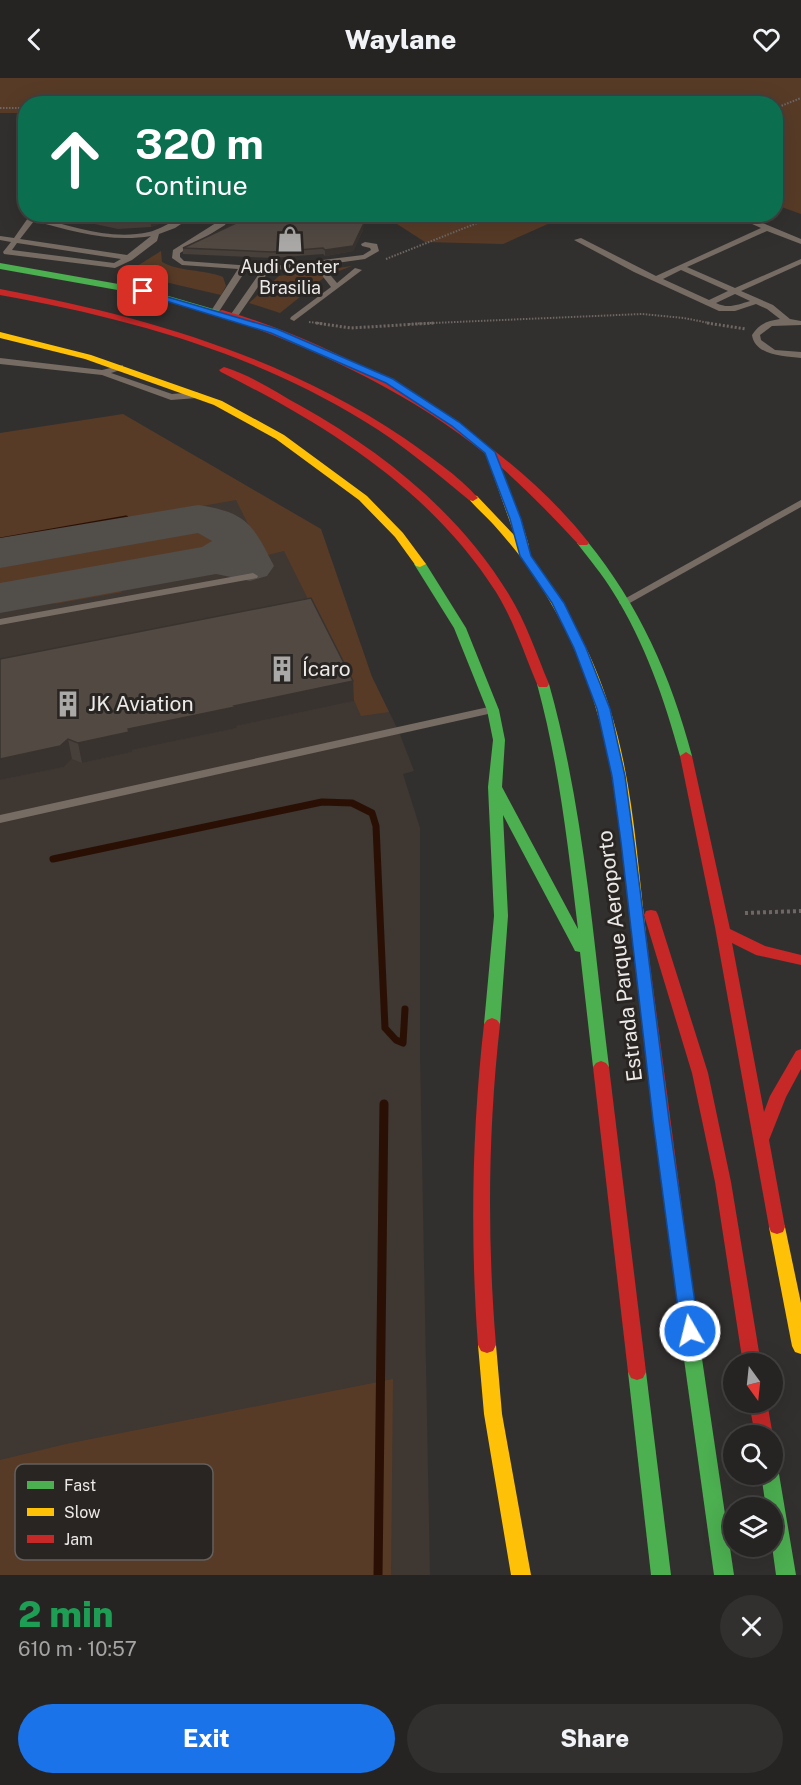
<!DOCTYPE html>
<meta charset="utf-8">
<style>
:root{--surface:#262422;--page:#32302f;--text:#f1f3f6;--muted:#a4a4a5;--line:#424140;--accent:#1a73e8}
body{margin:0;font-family:"Public Sans",sans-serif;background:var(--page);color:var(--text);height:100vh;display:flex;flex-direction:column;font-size:22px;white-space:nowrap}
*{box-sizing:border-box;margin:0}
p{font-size:20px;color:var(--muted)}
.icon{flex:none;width:33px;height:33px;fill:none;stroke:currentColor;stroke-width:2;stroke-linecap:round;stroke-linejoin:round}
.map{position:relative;height:1497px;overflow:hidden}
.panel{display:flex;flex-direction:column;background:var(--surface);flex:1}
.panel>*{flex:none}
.hud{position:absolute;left:18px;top:18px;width:765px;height:126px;border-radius:24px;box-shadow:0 6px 24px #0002,0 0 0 2px var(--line);background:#0b6e4f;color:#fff;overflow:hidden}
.needle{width:39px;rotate:165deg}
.controls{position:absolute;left:723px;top:1275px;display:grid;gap:12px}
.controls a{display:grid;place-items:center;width:60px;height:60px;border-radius:50%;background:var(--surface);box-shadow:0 6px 24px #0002,0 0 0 2px var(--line);font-size:30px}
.pin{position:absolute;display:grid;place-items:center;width:51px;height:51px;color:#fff;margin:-26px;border-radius:12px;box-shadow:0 3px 9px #0006}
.me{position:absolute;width:66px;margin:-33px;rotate:352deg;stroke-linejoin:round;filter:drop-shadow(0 0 4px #0008)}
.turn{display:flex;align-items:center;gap:21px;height:126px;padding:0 18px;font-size:27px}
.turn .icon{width:78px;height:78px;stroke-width:2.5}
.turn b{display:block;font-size:42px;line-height:51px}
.round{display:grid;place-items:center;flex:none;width:63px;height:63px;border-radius:32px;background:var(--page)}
.summary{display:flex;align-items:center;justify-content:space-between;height:102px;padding:0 18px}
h1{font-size:36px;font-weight:800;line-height:45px;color:#1e9e55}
.action{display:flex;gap:12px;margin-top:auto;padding:12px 18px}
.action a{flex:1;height:69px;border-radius:36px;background:var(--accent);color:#fff;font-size:24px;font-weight:800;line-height:69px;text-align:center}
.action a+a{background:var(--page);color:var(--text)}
header{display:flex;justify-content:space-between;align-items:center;height:78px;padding:0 18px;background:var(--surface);font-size:27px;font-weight:800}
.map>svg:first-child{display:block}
</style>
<header><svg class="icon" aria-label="back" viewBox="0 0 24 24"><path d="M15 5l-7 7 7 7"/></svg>Waylane<svg class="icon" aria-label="heart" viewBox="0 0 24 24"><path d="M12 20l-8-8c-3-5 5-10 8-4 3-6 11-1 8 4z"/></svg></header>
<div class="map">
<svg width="801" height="1497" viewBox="0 0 801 1497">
<rect width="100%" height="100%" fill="#32302e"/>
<!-- built -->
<path fill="#3f3731" d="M0 356 201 381 245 407 372 599 399 654 414 693 403 696 420 750V976L430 1497H0Z"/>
<!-- green -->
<g fill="#573b27">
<path d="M0 0H801V136L776 127V26H26L25 35H0Z"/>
<path d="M383 137H568L503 166 425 164Z"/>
<path d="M161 173 162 184C180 194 203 191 223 199L226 208 221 217 126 195Z"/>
<path d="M352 188 326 198 280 235 249 225 279 198Z"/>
<path d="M123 336 321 451 372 599 389 634 361 638 317 539 284 473 264 478 236 422 0 464V355Z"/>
<path d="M189 449 203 451 210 456 212 466 205 472 193 476 0 512V480Z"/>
<path d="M193 491 204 494 206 497 152 507C161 494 178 494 193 491Z"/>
<path d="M104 508 123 514 54 526C70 514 84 510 104 508Z"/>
<path d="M393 1301 391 1497H0V1382L66 1366Z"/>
</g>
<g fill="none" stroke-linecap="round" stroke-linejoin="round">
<!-- stream-far2 -->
<path stroke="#2a1004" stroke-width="5" d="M0 462 126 440"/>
<!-- stream-far1 -->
<path stroke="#2a1004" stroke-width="7" d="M53 781 322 724 352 725 372 735 376 748 385 950 396 962 403 965 405 931"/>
<!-- stream -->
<path stroke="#2a1004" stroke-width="9" d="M378 1497 384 1026"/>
<!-- taxiway -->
<path fill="#524e4a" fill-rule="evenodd" d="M198 427C246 434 253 446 274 488L267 498 250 503 216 496 0 535V505L202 469 212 463 198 455 0 490V460Z"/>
<!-- path-far2 -->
<g stroke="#6e6763" stroke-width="2" stroke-dasharray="1.5 1.5" stroke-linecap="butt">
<path d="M0 30H26"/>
<path d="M776 30 801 20"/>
<path d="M386 181 500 136"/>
<path d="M309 244 326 246"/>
<path d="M409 246 642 236 684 240 714 246"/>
</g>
<!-- path-far1 -->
<g stroke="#6e6763" stroke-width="3" stroke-dasharray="2 2" stroke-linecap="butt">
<path d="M316 245 351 250 434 245"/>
<path d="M707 245 746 251"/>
</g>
<!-- path -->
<path stroke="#6e6763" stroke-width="4" stroke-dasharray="3 3" stroke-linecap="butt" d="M745 835 801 833"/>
<!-- lane -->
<g fill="#766c64" fill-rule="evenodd">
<path d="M26 112V130L16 117Z"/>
<path d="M27 136H34L35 139C72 148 111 163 149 154 166 150 180 136 196 136L175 150 159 156 157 163 132 182 115 190 4 176 3 174 11 164 0 162V158L14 160 28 140ZM34 143C73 153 110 165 151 158L127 177 20 161ZM17 165 121 181 114 185 12 172Z"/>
<path d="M224 136H231L225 147 180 175V179L184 183 266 189 363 177 371 172 370 170 362 168 361 166 365 164 377 166 379 173 365 181 322 187 337 205 355 190 362 192 294 243 290 241 291 239 331 209 314 187 269 193 236 241H233L229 239 261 193 246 192 218 235H215L211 233 238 191 182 187 172 180 173 172 219 143Z"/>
<path d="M730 136H741L801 161V166L767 153 687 189 735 210 801 181V186L741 213 773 227 790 241 801 243V247L772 248 760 257 761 262 775 272 801 274V280C785 278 755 278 752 257 759 246 767 243 780 241L767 231 756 226 735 233H719L634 194 574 162 581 160 656 198 761 150ZM681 192 728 213 709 222 663 201ZM735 216 750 223C737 227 728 231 716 225Z"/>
<path d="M0 280 102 292 123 287V291L111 295 172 316 197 314 201 317 197 320 171 322 102 297 0 286Z"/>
<path d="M801 422V429L628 526H620L619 524Z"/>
<path d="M253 495 258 498 257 500 0 547V541Z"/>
<path d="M493 628 499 632 497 634 0 745V737Z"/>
</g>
<!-- fast -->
<g fill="#4caf50" fill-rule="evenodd">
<path d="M0 185 141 210 227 235 222 238 140 216 0 191Z"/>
<path d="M583 462 587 463C639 527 671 598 692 678L691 681 686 682 680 678C664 620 645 565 613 514 603 497 589 481 577 465Z"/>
<path d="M420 483 426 486 466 550 499 632 505 662 502 709 578 851C568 768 559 686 537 606L543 602 549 606C584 730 593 861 609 989L606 993 601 995 596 993 593 989 580 874 575 873 573 869 503 737 508 838 500 946 497 950 492 952 487 950 484 946 494 838 488 709 493 662 487 632 454 550 414 486Z"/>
<path d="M692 1266 698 1268 701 1274 734 1497H714L683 1274 686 1268Z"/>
<path d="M637 1286 643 1288 646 1294 671 1497H651L628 1294 631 1288Z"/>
<path d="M772 1388 777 1390 779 1396 796 1497H776L772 1468V1430H766L761 1396H772Z"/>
</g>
<!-- slow -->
<g fill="#ffc107" fill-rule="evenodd">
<path d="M0 254 91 277 222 323 284 357 367 418 403 455 426 486 420 489 416 488 395 459 359 422 276 361 214 327 85 281 0 260Z"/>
<path d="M490 371 495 374 521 441 529 468 526 471C562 520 592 572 610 631 633 704 637 781 646 856L644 860H634L632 856C617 725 612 619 538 504 525 483 509 464 493 446 485 437 475 429 468 420L473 417 477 418 515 458 485 374Z"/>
<path d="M777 1142 783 1144 785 1149 801 1225V1276L795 1274 792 1268 769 1149 771 1144Z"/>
<path d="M487 1259 493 1261 496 1267 502 1336 531 1497H511L484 1336 478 1267 481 1261Z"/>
</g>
<!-- jam -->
<g fill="#c62828" fill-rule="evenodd">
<path d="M0 211C144 238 282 278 404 360 428 377 459 398 478 420L473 423 469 422C435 394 402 366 364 343 252 274 127 240 0 217Z"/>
<path d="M222 232C349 268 507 360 589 465L587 467H579C554 440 529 414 502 390 420 318 321 273 219 237V233Z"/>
<path d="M224 289C251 297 277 315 301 328 383 374 458 434 508 515 526 544 536 575 549 606L547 609H539L537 606C524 575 514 543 496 514 430 411 328 348 221 294L219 292Z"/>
<path d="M686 674 692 678 730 851 765 868 801 877V887L756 877 732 865 764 1034 770 1018 796 973 801 971V991L786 1019 769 1062 785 1149 783 1154 777 1156 771 1154 769 1149 715 849 680 678Z"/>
<path d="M651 832 656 833 658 837 708 995 731 1104 761 1286H743L715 1104 692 995 644 837 646 833Z"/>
<path d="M639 851 644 852 646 856 701 1274 698 1280 692 1282 686 1280 683 1274 632 856 634 852Z"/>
<path d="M492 940 497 942 500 946C488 1053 487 1159 496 1267L493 1273 487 1275 481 1273 478 1267C470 1159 472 1053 484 946L487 942Z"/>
<path d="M601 983 606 985 609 989 646 1294 643 1300 637 1302 631 1300 628 1294 593 989 596 985Z"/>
<path d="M749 1324H767L773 1358 772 1360V1358H755Z"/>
</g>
</g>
<!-- wall -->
<g fill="#473f3a">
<path d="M66 136H178L175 140 151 149 118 151 90 145 79 140 68 141Z"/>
<path d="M247 140 363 152 353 173 325 178 323 176 272 180 183 176V170Z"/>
<path d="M0 581 353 603 354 623 236 648 237 650 132 672V674L82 685 72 681 64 689 0 702Z"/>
</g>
<!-- shaded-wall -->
<g fill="#39332f">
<path d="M67 136H79V140L68 141Z"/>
<path d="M153 136H178L175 140 151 149 150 138Z"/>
<path d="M365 136 363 152 353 173 325 178V172Z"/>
<path d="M353 603 354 623 236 648 237 650 132 672V674L82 685 78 665 128 651 234 628Z"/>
<path d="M68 661 72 681 64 689 0 702V681Z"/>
</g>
<!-- building -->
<g fill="#524943" stroke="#39332f" stroke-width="1.5">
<path d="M98 136H153L150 138 117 140Z"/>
<path d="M249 136H365L363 147 353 168 325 172 323 170 272 174 183 170 247 140Z"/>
<path d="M311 520 353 603 234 628 235 629 128 651 129 654 78 665 68 661 60 668 0 681V581Z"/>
</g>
<!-- route -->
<path fill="#1a73e8" stroke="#114b97" stroke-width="1.5" d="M140 211 277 251 393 301 459 344 495 374 521 441 531 478 564 525 586 570 610 631 625 698 634 764 669 1042 699 1253 696 1259 690 1261 683 1259 681 1253 653 1042 621 764 612 698 597 631 574 570 552 525 520 478 510 441 485 375 452 348 386 305 271 255 140 215Z"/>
<!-- icons -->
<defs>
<g id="shop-bare" transform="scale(2.07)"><path d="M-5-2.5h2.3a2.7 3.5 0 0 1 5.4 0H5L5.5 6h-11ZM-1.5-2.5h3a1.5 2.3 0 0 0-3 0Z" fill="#aba9a8" stroke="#292523" stroke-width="2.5" paint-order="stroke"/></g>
<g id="building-bare" transform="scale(2.07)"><path d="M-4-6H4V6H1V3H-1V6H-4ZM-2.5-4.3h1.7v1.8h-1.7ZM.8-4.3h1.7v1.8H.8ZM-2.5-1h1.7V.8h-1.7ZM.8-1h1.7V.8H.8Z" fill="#aba9a8" stroke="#292523" stroke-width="2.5" paint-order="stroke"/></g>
</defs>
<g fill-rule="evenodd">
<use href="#shop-bare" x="290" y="161"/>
<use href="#building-bare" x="282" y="591"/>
<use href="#building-bare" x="68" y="626"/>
</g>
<g text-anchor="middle" stroke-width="6" stroke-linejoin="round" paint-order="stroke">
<!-- far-poi labels -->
<g font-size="18" fill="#eceae9" stroke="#292523">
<text x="290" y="195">Audi Center<tspan x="290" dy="21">Brasilia</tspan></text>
</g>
<!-- poi labels -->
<g font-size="21" fill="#eceae9" stroke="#292523" text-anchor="start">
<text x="302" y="598">Ícaro</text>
<text x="88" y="633">JK Aviation</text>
</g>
<!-- street labels -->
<g font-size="21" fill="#eceae9" stroke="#292523">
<text transform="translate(620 878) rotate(-97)" y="7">Estrada Parque Aeroporto</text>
</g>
</g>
<!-- legend -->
<rect x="15" y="1386" width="198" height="96" rx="9" fill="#292523" stroke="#64605e" stroke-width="1.5"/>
<rect x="27" y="1403" width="27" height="8" fill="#4caf50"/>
<rect x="27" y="1430" width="27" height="8" fill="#ffc107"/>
<rect x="27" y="1457" width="27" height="8" fill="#c62828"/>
<g font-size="16" fill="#eceae9">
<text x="64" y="1413">Fast</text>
<text x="64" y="1440">Slow</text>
<text x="64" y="1467">Jam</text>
</g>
</svg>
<div class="controls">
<a><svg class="needle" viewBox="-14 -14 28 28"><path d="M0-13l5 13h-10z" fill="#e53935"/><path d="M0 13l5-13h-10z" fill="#a4a4a5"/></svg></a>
<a><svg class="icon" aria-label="search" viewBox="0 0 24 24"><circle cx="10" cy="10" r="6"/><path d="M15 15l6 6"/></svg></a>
<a><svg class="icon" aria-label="layers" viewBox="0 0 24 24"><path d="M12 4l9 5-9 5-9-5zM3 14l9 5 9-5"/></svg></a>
</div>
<div class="pin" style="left:143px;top:213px;background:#d93025"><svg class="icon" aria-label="arrive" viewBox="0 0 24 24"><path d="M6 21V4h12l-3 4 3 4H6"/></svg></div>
<svg class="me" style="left:690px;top:1253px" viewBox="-20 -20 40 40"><circle r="17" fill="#1a73e8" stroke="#fff" stroke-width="3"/><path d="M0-11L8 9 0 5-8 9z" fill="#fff"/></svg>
<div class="hud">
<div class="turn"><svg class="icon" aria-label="ahead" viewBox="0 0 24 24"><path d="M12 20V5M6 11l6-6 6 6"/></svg><div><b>320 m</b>Continue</div></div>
</div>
</div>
<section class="panel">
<div class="summary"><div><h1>2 min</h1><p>610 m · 10:57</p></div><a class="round"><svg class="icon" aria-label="close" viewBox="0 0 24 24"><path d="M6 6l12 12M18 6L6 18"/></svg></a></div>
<div class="action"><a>Exit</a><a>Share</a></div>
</section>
